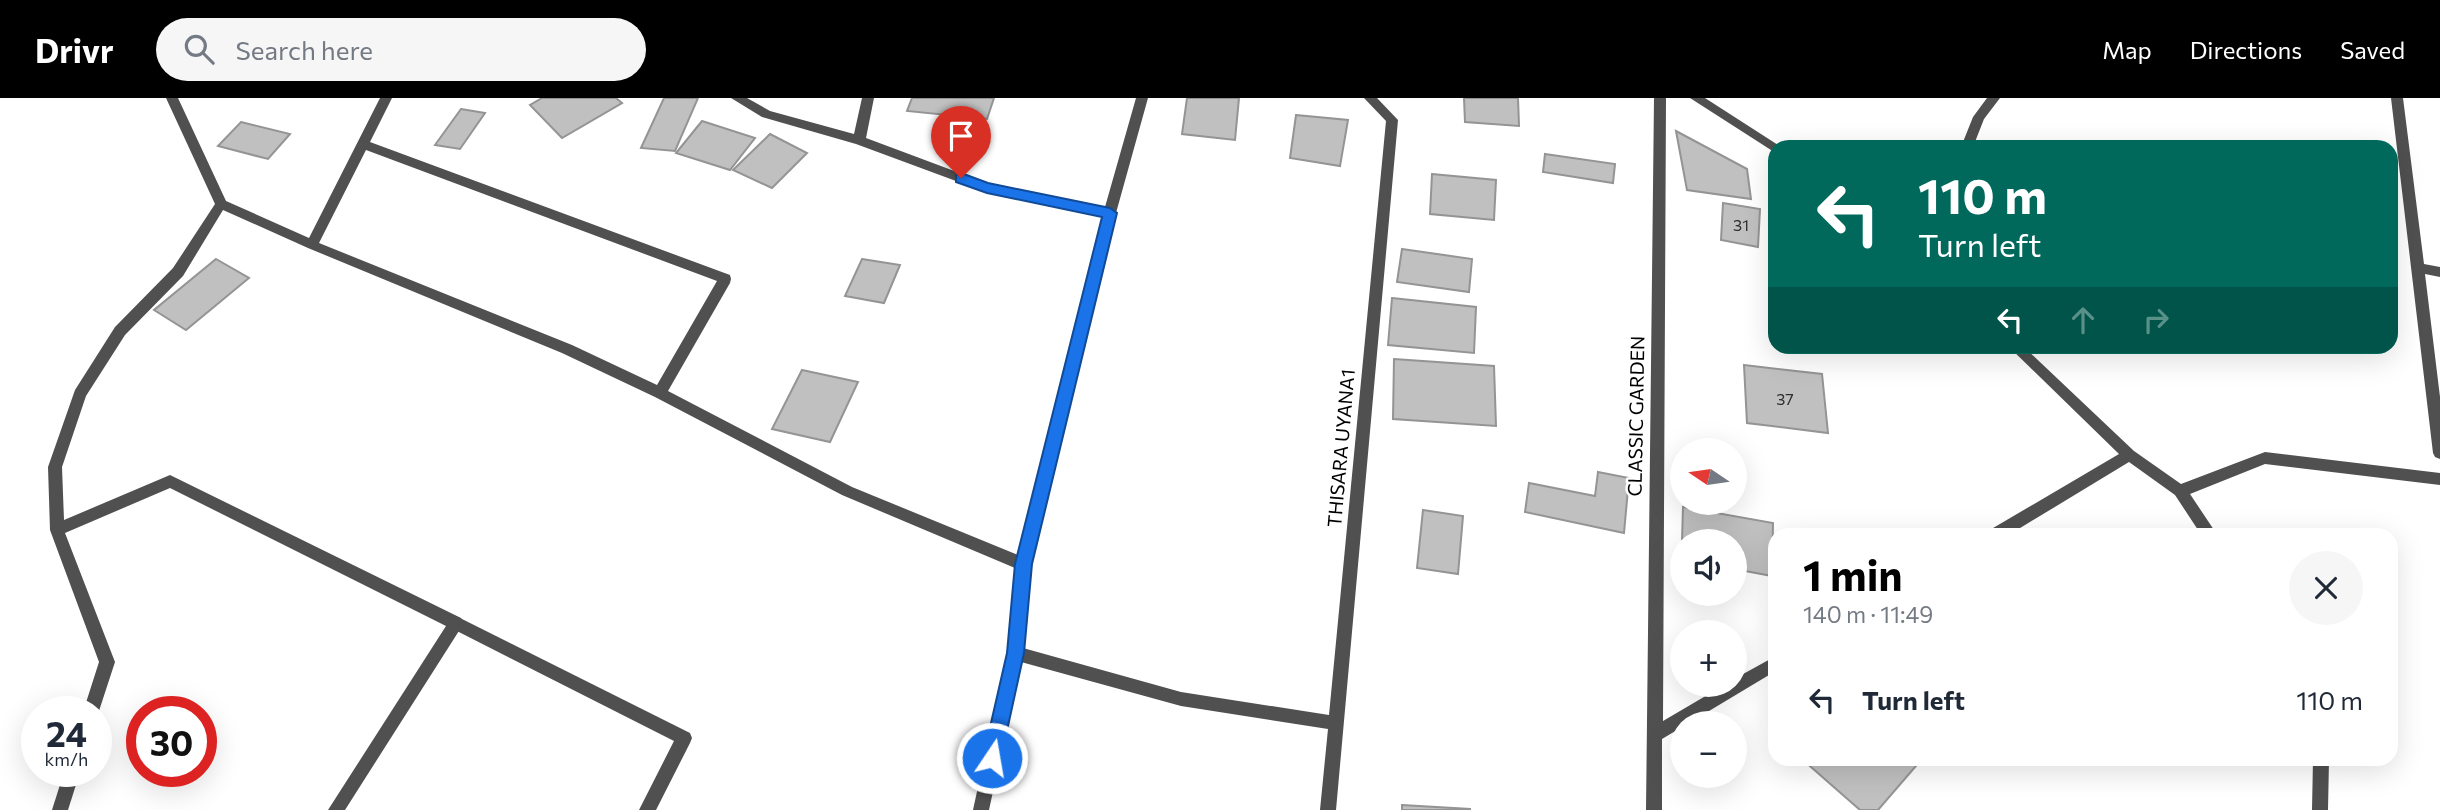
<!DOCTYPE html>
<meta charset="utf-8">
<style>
:root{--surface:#fff;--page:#f6f6f7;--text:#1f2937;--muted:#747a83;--accent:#000}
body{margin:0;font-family:Commissioner,sans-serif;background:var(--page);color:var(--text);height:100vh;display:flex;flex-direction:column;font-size:26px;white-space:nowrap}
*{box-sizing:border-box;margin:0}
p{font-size:23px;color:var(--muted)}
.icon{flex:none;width:38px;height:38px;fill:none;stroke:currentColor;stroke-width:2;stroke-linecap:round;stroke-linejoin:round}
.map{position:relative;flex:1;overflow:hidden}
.drawer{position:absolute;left:1768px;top:430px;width:630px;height:238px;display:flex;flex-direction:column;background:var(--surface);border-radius:21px;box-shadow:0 7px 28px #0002}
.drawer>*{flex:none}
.banner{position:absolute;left:1768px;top:42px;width:630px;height:214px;border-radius:21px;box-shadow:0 7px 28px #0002;background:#00695c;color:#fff;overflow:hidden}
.needle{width:46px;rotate:283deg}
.buttons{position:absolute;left:1670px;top:340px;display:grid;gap:14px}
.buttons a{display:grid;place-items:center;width:77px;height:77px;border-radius:50%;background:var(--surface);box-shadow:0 7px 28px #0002;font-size:35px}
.speed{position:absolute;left:21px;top:598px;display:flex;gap:14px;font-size:35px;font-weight:700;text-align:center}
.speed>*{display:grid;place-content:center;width:91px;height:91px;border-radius:50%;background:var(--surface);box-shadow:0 7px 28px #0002;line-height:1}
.speed small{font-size:18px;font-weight:400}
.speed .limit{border:10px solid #d22;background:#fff;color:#111}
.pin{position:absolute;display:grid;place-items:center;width:60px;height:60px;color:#fff;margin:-72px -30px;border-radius:50% 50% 50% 0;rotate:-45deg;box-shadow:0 0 7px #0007}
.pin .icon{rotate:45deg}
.me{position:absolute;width:77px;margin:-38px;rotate:12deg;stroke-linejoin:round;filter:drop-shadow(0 0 5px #0008)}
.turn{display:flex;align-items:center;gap:24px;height:147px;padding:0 35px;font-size:32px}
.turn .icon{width:91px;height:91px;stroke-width:2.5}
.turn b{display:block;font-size:49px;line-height:60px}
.lanes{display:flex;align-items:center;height:66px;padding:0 35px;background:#0003;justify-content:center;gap:35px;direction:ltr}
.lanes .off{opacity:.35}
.round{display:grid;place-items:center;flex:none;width:74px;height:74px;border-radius:37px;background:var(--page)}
.overview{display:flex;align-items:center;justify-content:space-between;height:119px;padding:0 35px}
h1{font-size:42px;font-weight:700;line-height:52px;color:var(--accent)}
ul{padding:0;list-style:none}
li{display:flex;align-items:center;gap:21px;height:105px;padding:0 35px}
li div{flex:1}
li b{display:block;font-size:26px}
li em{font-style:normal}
header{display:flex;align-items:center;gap:42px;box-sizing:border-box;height:98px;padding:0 35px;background:var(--accent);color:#fff}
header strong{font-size:33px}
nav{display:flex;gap:38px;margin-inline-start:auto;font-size:24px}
.search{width:490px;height:63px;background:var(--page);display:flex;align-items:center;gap:18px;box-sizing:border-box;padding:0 24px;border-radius:38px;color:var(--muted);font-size:26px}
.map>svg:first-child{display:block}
</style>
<header>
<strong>Drivr</strong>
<div class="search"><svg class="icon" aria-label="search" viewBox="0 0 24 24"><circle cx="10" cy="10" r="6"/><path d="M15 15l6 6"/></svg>Search here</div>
<nav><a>Map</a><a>Directions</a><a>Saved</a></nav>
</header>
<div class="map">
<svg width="2440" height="712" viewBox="0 0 2440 712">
<rect width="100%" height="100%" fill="#fff"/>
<!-- building -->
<g fill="#c0c0c0" stroke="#949494" stroke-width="2">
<path d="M542 0H616L622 5 562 40 530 7Z"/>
<path d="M664 0H698L675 53 641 50Z"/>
<path d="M912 0H994L987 21 907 13Z"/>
<path d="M1187 0H1239L1235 42 1182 36Z"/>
<path d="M1464 0H1518L1519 28 1465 24Z"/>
<path d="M461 11 485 15 460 51 435 47Z"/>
<path d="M1296 17 1348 22 1340 68 1290 60Z"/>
<path d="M702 23 755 40 730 72 676 55Z"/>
<path d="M241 24 290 36 268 61 218 48Z"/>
<path d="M1676 33 1747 71 1751 101 1687 92Z"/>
<path d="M770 36 807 55 772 90 733 72Z"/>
<path d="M1545 56 1615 66 1613 85 1543 74Z"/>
<path d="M1432 76 1496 82 1494 122 1430 116Z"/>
<path d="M1723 105 1760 111 1758 149 1721 142Z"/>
<path d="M1402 151 1472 161 1469 194 1397 184Z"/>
<path d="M216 161 249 180 186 232 154 212Z"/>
<path d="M862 161 900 167 884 205 845 198Z"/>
<path d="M1392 200 1476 209 1474 255 1388 247Z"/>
<path d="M1394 261 1494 268 1496 328 1393 321Z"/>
<path d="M1744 267 1822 276 1828 335 1747 325Z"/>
<path d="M802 272 858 284 830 344 772 331Z"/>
<path d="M1598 374 1629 380 1624 435 1525 414 1529 385 1595 398Z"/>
<path d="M1683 409 1773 425 1772 478 1734 471V443H1682Z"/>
<path d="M1423 412 1463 418 1458 476 1417 470Z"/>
<path d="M1803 662H1908L1916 668 1878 712H1860Z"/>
<path d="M1402 707 1470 711V712H1402Z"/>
</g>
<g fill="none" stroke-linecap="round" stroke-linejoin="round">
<!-- lane -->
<path fill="#505050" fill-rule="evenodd" d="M456 518 690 635 692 640 690 645 656 712H639L674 643 451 530 448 525 451 520Z"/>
<!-- street -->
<g fill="#505050" fill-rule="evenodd">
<path d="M166 0H178L226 103 309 140 380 0H392L370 44 730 177 731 181 730 185 668 293 852 389 1018 457 1103 118 983 93 856 46 762 19 731 0H747L770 13 854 36 862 0H874L866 40 989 86 1105 109 1136 0H1148L1116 115 1030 466 1023 550 1181 594 1329 617 1386 23 1364 0H1377L1398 22 1336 712H1320L1328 631 1181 608 1021 564 989 712H973L1007 555 1015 470 842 397 655 299 562 255 308 150 223 112 183 178 125 237 86 298 62 369 64 422 170 377 461 520 464 525 345 712H328L446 528 170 390 65 435 115 564 97 619 96 614H83L99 564 50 432 48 369 75 292 115 229 173 170 215 106ZM366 52 717 183 657 287 572 247 319 145Z"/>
<path d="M1654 0H1666L1663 623 1726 586H1734V581L1774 559V574L1689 625H1682V629L1662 641V712H1646Z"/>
<path d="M1690 0H1705L1781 49H1774V53L1771 52Z"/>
<path d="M1987 0H2000L1984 21 1973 49H1961L1973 19Z"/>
<path d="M2391 0H2403L2424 166 2440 169V179L2425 176 2440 299V361L2435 359 2433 355Z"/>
<path d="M2008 248H2023L2134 353 2181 386 2265 354 2440 375V387L2265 366 2190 396 2218 438H2202L2175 397 2129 364 2007 438H1986L1988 433 2119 356Z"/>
<path d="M2313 662H2329L2328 712H2312Z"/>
<path d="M64 674H80L68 712H52Z"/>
</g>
</g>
<!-- route -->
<path fill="#1a73e8" stroke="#114b97" stroke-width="2" d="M961 75 988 85 1110 110 1117 115 1032 466 1024 555 1001 660 999 666 992 668 986 666 983 660 1007 555 1015 466 1102 119 987 95 956 84V77Z"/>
<g text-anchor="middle" stroke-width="5" stroke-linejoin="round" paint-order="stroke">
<!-- number labels -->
<g font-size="16" fill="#303030">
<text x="1741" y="133">31</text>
<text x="1785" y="307">37</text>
</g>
<!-- street labels -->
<g font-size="19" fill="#000" stroke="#fff">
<text transform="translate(1636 318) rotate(-89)" y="7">CLASSIC GARDEN</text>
<text transform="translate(1341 350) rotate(-85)" y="7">THISARA UYANA1</text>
</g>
</g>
</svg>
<div class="buttons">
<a><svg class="needle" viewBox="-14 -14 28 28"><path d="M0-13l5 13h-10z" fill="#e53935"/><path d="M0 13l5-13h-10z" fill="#747a83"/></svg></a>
<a><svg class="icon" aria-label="sound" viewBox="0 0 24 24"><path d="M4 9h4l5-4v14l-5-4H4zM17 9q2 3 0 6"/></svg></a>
<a>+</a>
<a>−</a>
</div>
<div class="speed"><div>24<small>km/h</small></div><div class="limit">30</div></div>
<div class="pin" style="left:961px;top:80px;background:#d93025"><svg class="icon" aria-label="arrive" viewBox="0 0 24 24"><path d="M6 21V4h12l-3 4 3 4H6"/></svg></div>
<svg class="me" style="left:992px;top:660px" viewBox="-20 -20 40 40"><circle r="17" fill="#1a73e8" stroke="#fff" stroke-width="3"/><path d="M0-11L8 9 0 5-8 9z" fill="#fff"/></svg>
<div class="banner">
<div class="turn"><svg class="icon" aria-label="left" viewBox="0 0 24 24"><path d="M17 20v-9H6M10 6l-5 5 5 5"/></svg><div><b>110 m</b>Turn left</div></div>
<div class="lanes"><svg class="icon" aria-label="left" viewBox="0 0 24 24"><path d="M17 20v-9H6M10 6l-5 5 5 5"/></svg><svg class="icon off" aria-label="ahead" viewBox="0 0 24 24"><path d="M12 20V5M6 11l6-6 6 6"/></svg><svg class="icon off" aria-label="right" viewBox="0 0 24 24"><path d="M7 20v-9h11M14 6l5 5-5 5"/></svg></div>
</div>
<section class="drawer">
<div class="overview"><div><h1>1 min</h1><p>140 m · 11:49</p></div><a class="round"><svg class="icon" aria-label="close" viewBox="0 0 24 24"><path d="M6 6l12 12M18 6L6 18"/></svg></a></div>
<ul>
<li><svg class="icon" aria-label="left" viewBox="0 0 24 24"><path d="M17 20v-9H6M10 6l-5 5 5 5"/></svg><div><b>Turn left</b></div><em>110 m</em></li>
</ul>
</section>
</div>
